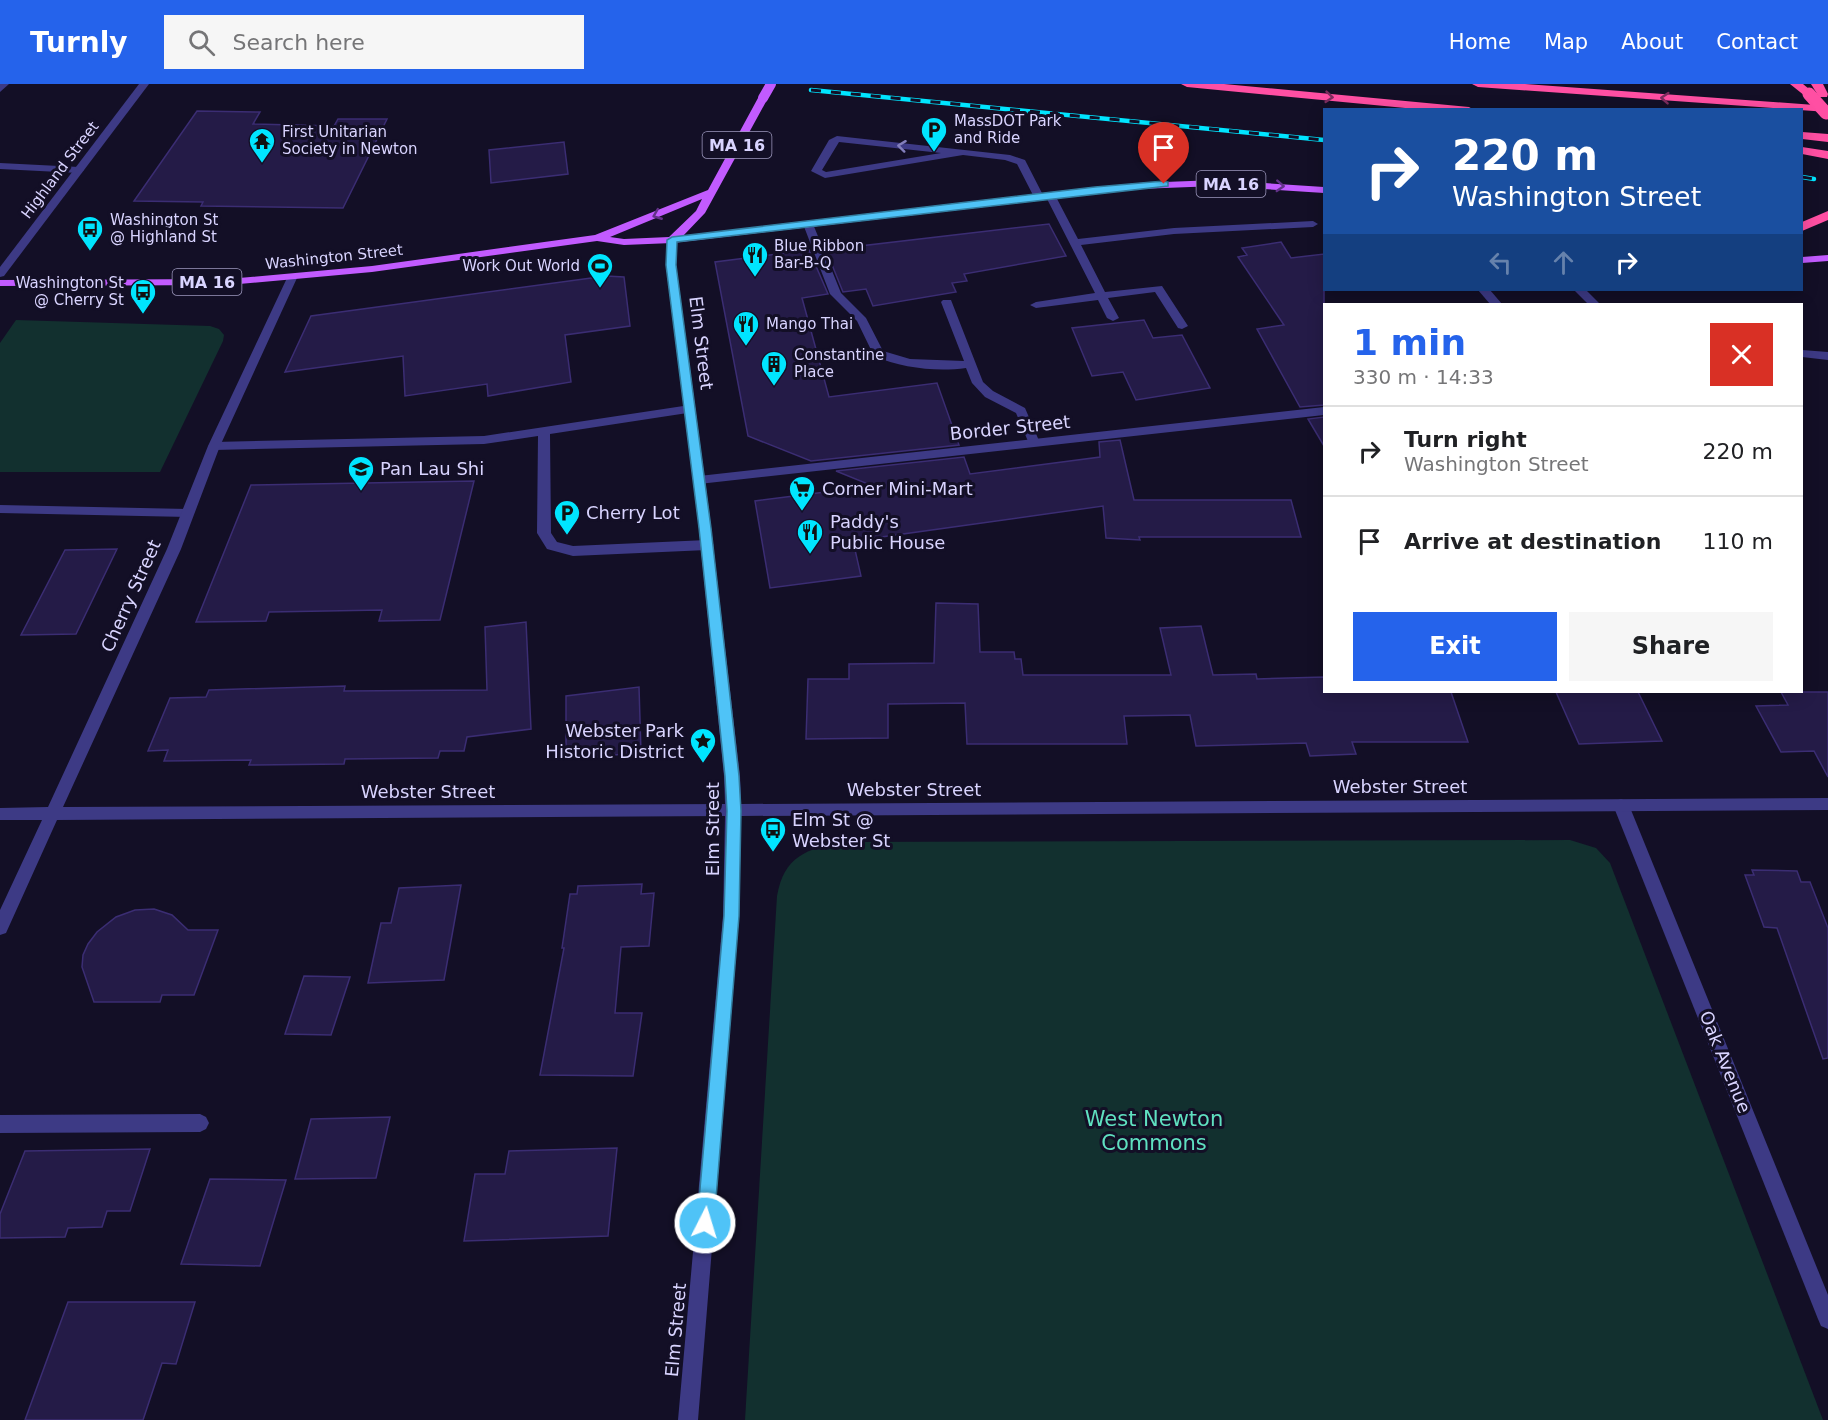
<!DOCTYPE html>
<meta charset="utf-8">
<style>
:root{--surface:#fff;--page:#f6f6f6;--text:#202124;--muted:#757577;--line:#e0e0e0;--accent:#2563eb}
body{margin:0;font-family:"DejaVu Sans",sans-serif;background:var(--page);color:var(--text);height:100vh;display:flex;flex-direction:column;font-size:22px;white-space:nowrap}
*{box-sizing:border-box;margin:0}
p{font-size:20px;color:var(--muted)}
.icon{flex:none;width:33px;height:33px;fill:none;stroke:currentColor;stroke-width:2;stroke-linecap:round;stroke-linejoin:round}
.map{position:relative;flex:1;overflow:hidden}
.drawer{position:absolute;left:1323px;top:219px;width:480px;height:390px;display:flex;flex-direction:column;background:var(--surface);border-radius:0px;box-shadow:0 3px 15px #0003}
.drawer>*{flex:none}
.banner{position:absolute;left:1323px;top:24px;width:480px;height:183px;border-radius:0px;box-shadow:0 3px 15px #0003;background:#1a4fa0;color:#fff;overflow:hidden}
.pin{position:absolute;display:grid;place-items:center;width:51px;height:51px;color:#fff;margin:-62px -26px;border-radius:50% 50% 50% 0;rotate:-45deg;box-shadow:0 0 6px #0007}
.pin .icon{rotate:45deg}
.me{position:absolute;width:66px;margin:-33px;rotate:5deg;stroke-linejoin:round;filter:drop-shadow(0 0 4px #0008)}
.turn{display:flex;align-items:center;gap:21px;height:126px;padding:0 30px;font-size:27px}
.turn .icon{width:78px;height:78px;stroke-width:2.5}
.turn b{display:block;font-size:42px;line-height:51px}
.lanes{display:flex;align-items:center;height:57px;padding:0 30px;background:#0003;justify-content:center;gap:30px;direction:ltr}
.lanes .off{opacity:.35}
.round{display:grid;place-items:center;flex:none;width:63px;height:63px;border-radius:0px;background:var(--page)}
.headline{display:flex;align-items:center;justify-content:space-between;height:102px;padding:0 30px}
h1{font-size:36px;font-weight:600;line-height:45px;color:var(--accent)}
.action{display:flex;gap:12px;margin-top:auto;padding:12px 30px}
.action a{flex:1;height:69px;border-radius:0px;background:var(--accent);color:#fff;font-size:24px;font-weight:600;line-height:69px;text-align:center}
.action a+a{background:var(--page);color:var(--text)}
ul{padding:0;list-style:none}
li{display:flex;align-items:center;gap:18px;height:90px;padding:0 30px;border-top:2px solid var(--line)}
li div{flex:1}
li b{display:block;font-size:22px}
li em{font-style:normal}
header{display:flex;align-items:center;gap:36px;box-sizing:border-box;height:84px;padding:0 30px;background:var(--accent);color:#fff}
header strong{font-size:28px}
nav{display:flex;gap:33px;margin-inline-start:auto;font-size:21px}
.search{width:420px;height:54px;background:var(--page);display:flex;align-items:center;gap:15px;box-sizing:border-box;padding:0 21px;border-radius:0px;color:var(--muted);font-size:22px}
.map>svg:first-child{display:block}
</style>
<header>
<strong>Turnly</strong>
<div class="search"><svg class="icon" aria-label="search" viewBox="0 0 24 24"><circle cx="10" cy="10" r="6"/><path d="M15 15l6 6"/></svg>Search here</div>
<nav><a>Home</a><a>Map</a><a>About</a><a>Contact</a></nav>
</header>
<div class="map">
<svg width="1828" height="1336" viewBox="0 0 1828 1336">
<rect width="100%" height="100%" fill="#130f26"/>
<!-- green -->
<g fill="#12302f">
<path d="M16 236 210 242 219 245 224 251 223 257 160 388H0V259Z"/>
<path d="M1570 756 1596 764 1610 779 1823 1336H745L777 812C784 772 806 765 844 758Z"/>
</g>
<!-- building -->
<g fill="#241b47" stroke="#3b2d73" stroke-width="1.5">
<path d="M197 27 260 28 253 40 334 42 338 35H387L343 124 201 122 203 118 134 117Z"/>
<path d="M564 58 568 90 491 99 489 66Z"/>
<path d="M1049 140 1066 172 964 190 967 197 952 199 956 208 873 222 866 205 843 208 826 166Z"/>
<path d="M1281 158 1291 174 1324 170V321L1300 323 1257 245 1284 241 1238 173 1247 171 1242 164Z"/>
<path d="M809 166 828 210 802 214 829 313 937 299 959 361 811 377 748 352 715 178Z"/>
<path d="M606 192 624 193 630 242 565 251 571 298 488 312 487 300 405 312 403 272 285 288 311 232Z"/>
<path d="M1144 236 1153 254 1182 251 1210 304 1136 316 1123 288 1092 292 1072 244Z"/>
<path d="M1324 333V362L1308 335Z"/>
<path d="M1120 356 1134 416H1291L1301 453H1139L1140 456 1106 454 1103 422 853 457 861 492 770 504 755 417 873 402 836 387 964 373 970 390 1100 373 1099 358Z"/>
<path d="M474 397 440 536 379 537 382 526 269 528 266 537 196 538 251 401Z"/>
<path d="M117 465 76 550 21 551 65 466Z"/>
<path d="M936 519 978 520 980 568H1014L1015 575H1021L1023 591H1171L1160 544 1201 542 1213 591 1256 590 1257 595 1324 593V608H1451L1468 658H1352L1356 670 1310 672 1306 659 1196 662 1190 631 1124 632 1127 660H967L965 619 888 620V654L806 655 808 595H849V580L934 579Z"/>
<path d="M526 538 531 645 467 653 464 667H440L438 674 345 675 344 680 249 681 251 676 164 677 168 666 148 667 170 614 206 613 209 606 345 602 344 607 487 606 485 543Z"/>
<path d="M639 603 641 668 588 674V668L566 671V612Z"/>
<path d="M1556 608H1638L1662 657 1579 660Z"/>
<path d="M1781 608H1828V693L1814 667 1781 668 1756 622 1788 621Z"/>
<path d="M1752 786 1797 787 1801 798H1810L1828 844V974L1823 975 1777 844 1764 843 1745 791H1754Z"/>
<path d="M642 800 641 810 654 809 649 862 621 863 615 929H642L633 992 540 991 564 864H562L570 810H577L578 802Z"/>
<path d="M461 801 444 896 368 899 381 839H391L399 804Z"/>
<path d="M154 825 172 831 188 846H218L194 911H162L160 918H94L82 883 83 871 88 860 97 848 116 833 135 826Z"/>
<path d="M304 892 350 893 331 951 285 950Z"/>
<path d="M390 1033 376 1094 295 1095 311 1035Z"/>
<path d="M617 1064 608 1152 464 1157 475 1090H505L509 1067Z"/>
<path d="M150 1065 130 1127H107L102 1143 68 1144 65 1153 0 1154V1130L25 1067Z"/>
<path d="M210 1095 286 1096 260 1182 181 1180Z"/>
<path d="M68 1218H195L176 1280 162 1279 143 1336H25Z"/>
</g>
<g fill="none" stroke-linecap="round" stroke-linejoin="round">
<!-- service -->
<g fill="#3d3a85" fill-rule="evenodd">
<path d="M0 0H9L0 8Z"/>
<path d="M837 52 1010 71 1025 76 1044 113 1035 115 1017 80 1005 76 963 71 825 94 811 87 829 56ZM839 58 941 69 826 88 822 86Z"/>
<path d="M0 79 79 83 84 86 79 89 0 85Z"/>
<path d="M1050 108 1055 111 1078 155 1174 144 1313 137 1318 140 1313 143 1174 150 1081 161 1105 208 1162 202 1188 242 1182 245 1178 244 1155 208 1108 214 1119 234 1113 237 1107 234 1098 216 1036 224 1030 221 1036 218 1095 209 1045 111Z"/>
<path d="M808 137 813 140 841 209 866 234 883 267 910 275 964 277 941 218 943 216H951L983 298 993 307 1025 324 1040 359 1038 362H1030L1016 329 985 313 972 299 966 284C936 288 902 284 874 272L857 237 830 210 803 140Z"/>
<path d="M1478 206H1490L1502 220H1490Z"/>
<path d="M1574 206H1586L1600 220H1588Z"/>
<path d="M690 321 694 322V328L550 350 551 449 557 458 573 462 707 456 714 461 707 466 573 472 547 465 537 449 538 352 484 360 214 366 208 362 214 358 484 352Z"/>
<path d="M0 421 188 425 194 429 188 433 0 429Z"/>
<path d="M200 1030 206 1033 209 1039 206 1045 200 1048 0 1049V1031Z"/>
</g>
<!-- minor -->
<g fill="#3d3a85" fill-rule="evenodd">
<path d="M139 0H149L4 192 0 193V183Z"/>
<path d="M1802 266 1828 268V276L1802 273Z"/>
<path d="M1324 323V331L699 400 693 396 699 392Z"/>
<path d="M1621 715 1626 717 1629 721 1828 1211V1245L1821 1242 1818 1235 1613 721 1616 717Z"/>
</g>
<!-- tertiary -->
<path fill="#3d3a85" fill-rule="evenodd" d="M672 153 677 156 676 181 709 426 740 692 741 720 1828 714V726L741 732 739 832 698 1336H678L723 832 725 732 57 736 6 849 0 851V826L42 736H0V724L48 723 167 465 208 362 287 194 292 191 297 194 220 362 181 465 63 723 725 720 724 692 697 426 666 181 667 156Z"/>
<!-- primary -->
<g fill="#c25bff" fill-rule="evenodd">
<path d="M763 11 768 14 705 129 683 152 1138 99 1217 96 1324 103V109L1217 102 1138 105 672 159 624 161 597 157 372 188 228 201 0 202V196L228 195 372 182 595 151 708 106 758 14ZM702 115 696 127 669 153 624 155 610 153Z"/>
<path d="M1828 171V177L1802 179V173Z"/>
</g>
<!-- motorway -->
<g fill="#ff4fa3" fill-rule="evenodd">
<path d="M1181 0H1224L1469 23 1474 26H1426L1187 3Z"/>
<path d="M1472 0H1525L1828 22V28L1478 3Z"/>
<path d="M1790 0H1803L1815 10 1813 12H1805Z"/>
<path d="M1811 0H1823L1828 10 1827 13H1819Z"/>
<path d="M1802 48 1828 50V58L1802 55Z"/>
<path d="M1802 63 1828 67V75L1802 70Z"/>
<path d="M1828 127V136L1802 147V138Z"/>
</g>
<!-- rail casing -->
<g stroke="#00e5ff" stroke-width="4.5">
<g id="rail">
<path d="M811 6 1324 56"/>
<path d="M1802 93 1814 95"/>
</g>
</g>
<!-- rail -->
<use href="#rail" stroke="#130f26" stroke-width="3" stroke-dasharray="10" stroke-linecap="butt"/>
<!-- primary-bridge -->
<path stroke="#c25bff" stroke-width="10" d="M763 14 771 0"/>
<!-- motorway-bridge -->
<path stroke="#ff4fa3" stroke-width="13" d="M1809 10 1826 29"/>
</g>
<!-- one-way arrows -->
<defs><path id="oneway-chevron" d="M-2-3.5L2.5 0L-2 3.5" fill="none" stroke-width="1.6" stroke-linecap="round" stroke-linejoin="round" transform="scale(1.5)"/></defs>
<g stroke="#7d2c5e">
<use href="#oneway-chevron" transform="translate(1329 13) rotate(5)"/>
<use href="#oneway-chevron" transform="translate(1665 14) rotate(-176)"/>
</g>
<use stroke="#837fbc" href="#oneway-chevron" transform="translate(902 62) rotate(-173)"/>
<g stroke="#623188">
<use href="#oneway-chevron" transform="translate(1280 102) rotate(3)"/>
<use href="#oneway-chevron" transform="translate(657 131) rotate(158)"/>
</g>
<!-- route -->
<path fill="#4fc3f7" stroke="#337fa1" stroke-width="1.5" d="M1164 97 1168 98V102L677 158 676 181 711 444 739 692 741 727 739 832 714 1139 711 1145 705 1147 699 1145 697 1139 724 832 727 727 725 692 699 444 666 181 667 156 672 153 1095 103Z"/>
<!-- icons -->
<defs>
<g id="parking-pin" transform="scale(1.35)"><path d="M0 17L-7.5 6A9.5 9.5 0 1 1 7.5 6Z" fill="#00e5ff" stroke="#130f26"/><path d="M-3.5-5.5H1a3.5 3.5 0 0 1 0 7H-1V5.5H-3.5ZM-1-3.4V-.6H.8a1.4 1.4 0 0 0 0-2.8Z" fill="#111"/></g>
<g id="temple-pin" transform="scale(1.35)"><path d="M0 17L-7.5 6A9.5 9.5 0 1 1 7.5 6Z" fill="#00e5ff" stroke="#130f26"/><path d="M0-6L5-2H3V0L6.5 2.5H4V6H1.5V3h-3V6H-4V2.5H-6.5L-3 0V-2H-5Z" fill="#111"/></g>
<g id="bus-pin" transform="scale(1.35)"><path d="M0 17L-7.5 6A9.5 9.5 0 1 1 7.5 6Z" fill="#00e5ff" stroke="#130f26"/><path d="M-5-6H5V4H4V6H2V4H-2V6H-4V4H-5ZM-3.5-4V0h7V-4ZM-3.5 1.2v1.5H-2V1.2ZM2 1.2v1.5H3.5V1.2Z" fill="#111"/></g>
<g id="restaurant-pin" transform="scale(1.35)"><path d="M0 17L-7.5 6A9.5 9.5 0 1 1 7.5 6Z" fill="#00e5ff" stroke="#130f26"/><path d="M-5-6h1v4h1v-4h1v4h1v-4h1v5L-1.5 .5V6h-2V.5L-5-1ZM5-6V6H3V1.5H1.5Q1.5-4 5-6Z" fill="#111"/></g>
<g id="stadium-pin" transform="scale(1.35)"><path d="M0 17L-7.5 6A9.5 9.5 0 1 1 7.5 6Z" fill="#00e5ff" stroke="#130f26"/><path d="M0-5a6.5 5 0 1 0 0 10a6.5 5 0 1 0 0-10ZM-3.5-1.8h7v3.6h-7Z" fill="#111"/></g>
<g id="building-pin" transform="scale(1.35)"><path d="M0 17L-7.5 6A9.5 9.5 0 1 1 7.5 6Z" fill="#00e5ff" stroke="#130f26"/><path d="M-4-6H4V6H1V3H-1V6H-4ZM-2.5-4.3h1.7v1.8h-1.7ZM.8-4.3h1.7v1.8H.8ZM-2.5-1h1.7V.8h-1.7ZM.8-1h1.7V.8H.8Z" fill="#111"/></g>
<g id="school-pin" transform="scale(1.35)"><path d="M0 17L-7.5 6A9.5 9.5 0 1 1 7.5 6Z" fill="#00e5ff" stroke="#130f26"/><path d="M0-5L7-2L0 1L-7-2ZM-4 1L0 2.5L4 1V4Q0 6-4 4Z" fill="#111"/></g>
<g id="supermarket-pin" transform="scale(1.35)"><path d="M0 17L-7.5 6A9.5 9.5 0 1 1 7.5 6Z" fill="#00e5ff" stroke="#130f26"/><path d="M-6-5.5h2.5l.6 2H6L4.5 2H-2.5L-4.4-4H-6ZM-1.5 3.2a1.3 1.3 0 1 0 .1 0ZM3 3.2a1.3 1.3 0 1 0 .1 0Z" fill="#111"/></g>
<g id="sight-pin" transform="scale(1.35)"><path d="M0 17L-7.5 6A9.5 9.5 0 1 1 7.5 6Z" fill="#00e5ff" stroke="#130f26"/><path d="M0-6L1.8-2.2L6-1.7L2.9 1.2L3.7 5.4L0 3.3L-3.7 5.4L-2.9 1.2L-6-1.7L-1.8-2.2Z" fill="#111"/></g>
</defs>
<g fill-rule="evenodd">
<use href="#parking-pin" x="934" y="46"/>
<use href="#temple-pin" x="262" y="57"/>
<use href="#bus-pin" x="90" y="145"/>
<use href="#restaurant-pin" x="755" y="171"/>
<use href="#stadium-pin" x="600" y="182"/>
<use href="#bus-pin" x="143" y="208"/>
<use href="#restaurant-pin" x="746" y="240"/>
<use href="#building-pin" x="774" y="280"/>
<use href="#school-pin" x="361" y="385"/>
<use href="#supermarket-pin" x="802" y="405"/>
<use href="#parking-pin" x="567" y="429"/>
<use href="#restaurant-pin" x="810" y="448"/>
<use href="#sight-pin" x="703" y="657"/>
<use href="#bus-pin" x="773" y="746"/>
</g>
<g text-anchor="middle" stroke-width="6" stroke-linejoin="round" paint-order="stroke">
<!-- far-poi labels -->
<g font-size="15" fill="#d9d4ff" stroke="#130f26" text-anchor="start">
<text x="954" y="42">MassDOT Park<tspan x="954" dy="17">and Ride</tspan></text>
<text x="282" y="53">First Unitarian<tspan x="282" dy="17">Society in Newton</tspan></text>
<text x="110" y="141">Washington St<tspan x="110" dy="17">@ Highland St</tspan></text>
<text x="774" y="167">Blue Ribbon<tspan x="774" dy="17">Bar-B-Q</tspan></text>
<text x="580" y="187" text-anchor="end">Work Out World</text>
<text x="124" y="204" text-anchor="end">Washington St<tspan x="124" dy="17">@ Cherry St</tspan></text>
<text x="766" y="245">Mango Thai</text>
<text x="794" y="276">Constantine<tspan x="794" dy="17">Place</tspan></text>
</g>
<!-- far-street labels -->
<g font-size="15" fill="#d9d4ff" stroke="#130f26">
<text transform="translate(60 86) rotate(-53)" y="5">Highland Street</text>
<text transform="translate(334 173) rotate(-6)" y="5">Washington Street</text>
</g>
<!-- shield labels -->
<g fill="#130f26" stroke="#9e99be" stroke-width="1.5">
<rect x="702.5" y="48" width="69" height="26" rx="4.5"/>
<rect x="1196.5" y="87" width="69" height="26" rx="4.5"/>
<rect x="172.5" y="185" width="69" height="26" rx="4.5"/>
</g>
<g font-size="16" font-weight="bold" fill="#d9d4ff">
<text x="737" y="67">MA 16</text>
<text x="1231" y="106">MA 16</text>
<text x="207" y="204">MA 16</text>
</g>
<!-- street labels -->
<g font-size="18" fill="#d9d4ff" stroke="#130f26">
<text transform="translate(701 259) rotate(83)" y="6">Elm Street</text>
<text transform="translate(1010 344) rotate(-6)" y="6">Border Street</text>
<text transform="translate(131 512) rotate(-66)" y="6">Cherry Street</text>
<text x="1400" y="709">Webster Street</text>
<text x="914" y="712">Webster Street</text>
<text x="428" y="714">Webster Street</text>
<text transform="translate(713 745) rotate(-90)" y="6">Elm Street</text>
<text transform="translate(1725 978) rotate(68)" y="6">Oak Avenue</text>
<text transform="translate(676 1246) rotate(-85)" y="6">Elm Street</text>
</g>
<!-- poi labels -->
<g font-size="18" fill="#d9d4ff" stroke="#130f26" text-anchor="start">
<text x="380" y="391">Pan Lau Shi</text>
<text x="822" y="411">Corner Mini-Mart</text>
<text x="586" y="435">Cherry Lot</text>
<text x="830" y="444">Paddy's<tspan x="830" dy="21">Public House</tspan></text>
<text x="684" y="653" text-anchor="end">Webster Park<tspan x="684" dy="21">Historic District</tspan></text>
<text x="792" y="742">Elm St @<tspan x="792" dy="21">Webster St</tspan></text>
</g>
<!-- near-park labels -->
<g font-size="21" fill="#5fe0c0" stroke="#130f26">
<text x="1154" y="1042">West Newton<tspan x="1154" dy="24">Commons</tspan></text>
</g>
</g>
</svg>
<div class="pin" style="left:1164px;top:100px;background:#d93025"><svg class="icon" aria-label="arrive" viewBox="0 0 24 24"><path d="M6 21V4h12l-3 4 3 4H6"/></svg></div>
<svg class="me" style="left:705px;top:1139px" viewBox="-20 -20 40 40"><circle r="17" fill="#4fc3f7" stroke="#fff" stroke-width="3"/><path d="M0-11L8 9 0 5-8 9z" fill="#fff"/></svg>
<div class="banner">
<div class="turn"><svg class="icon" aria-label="right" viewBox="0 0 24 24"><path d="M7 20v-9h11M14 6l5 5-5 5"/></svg><div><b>220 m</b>Washington Street</div></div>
<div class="lanes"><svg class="icon off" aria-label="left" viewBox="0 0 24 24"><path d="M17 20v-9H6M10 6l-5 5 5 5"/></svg><svg class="icon off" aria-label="ahead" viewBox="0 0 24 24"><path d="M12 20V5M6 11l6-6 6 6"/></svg><svg class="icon" aria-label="right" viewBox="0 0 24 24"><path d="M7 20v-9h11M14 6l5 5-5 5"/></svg></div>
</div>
<section class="drawer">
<div class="headline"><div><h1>1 min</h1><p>330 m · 14:33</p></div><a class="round" style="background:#d93025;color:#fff"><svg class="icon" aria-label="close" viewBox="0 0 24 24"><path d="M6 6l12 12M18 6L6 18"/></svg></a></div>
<ul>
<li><svg class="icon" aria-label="right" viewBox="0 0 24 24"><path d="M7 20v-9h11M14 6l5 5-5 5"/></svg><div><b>Turn right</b><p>Washington Street</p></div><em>220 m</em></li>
<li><svg class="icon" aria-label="arrive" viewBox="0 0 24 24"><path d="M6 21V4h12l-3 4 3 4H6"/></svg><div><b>Arrive at destination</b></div><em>110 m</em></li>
</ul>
<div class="action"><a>Exit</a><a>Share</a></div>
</section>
</div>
